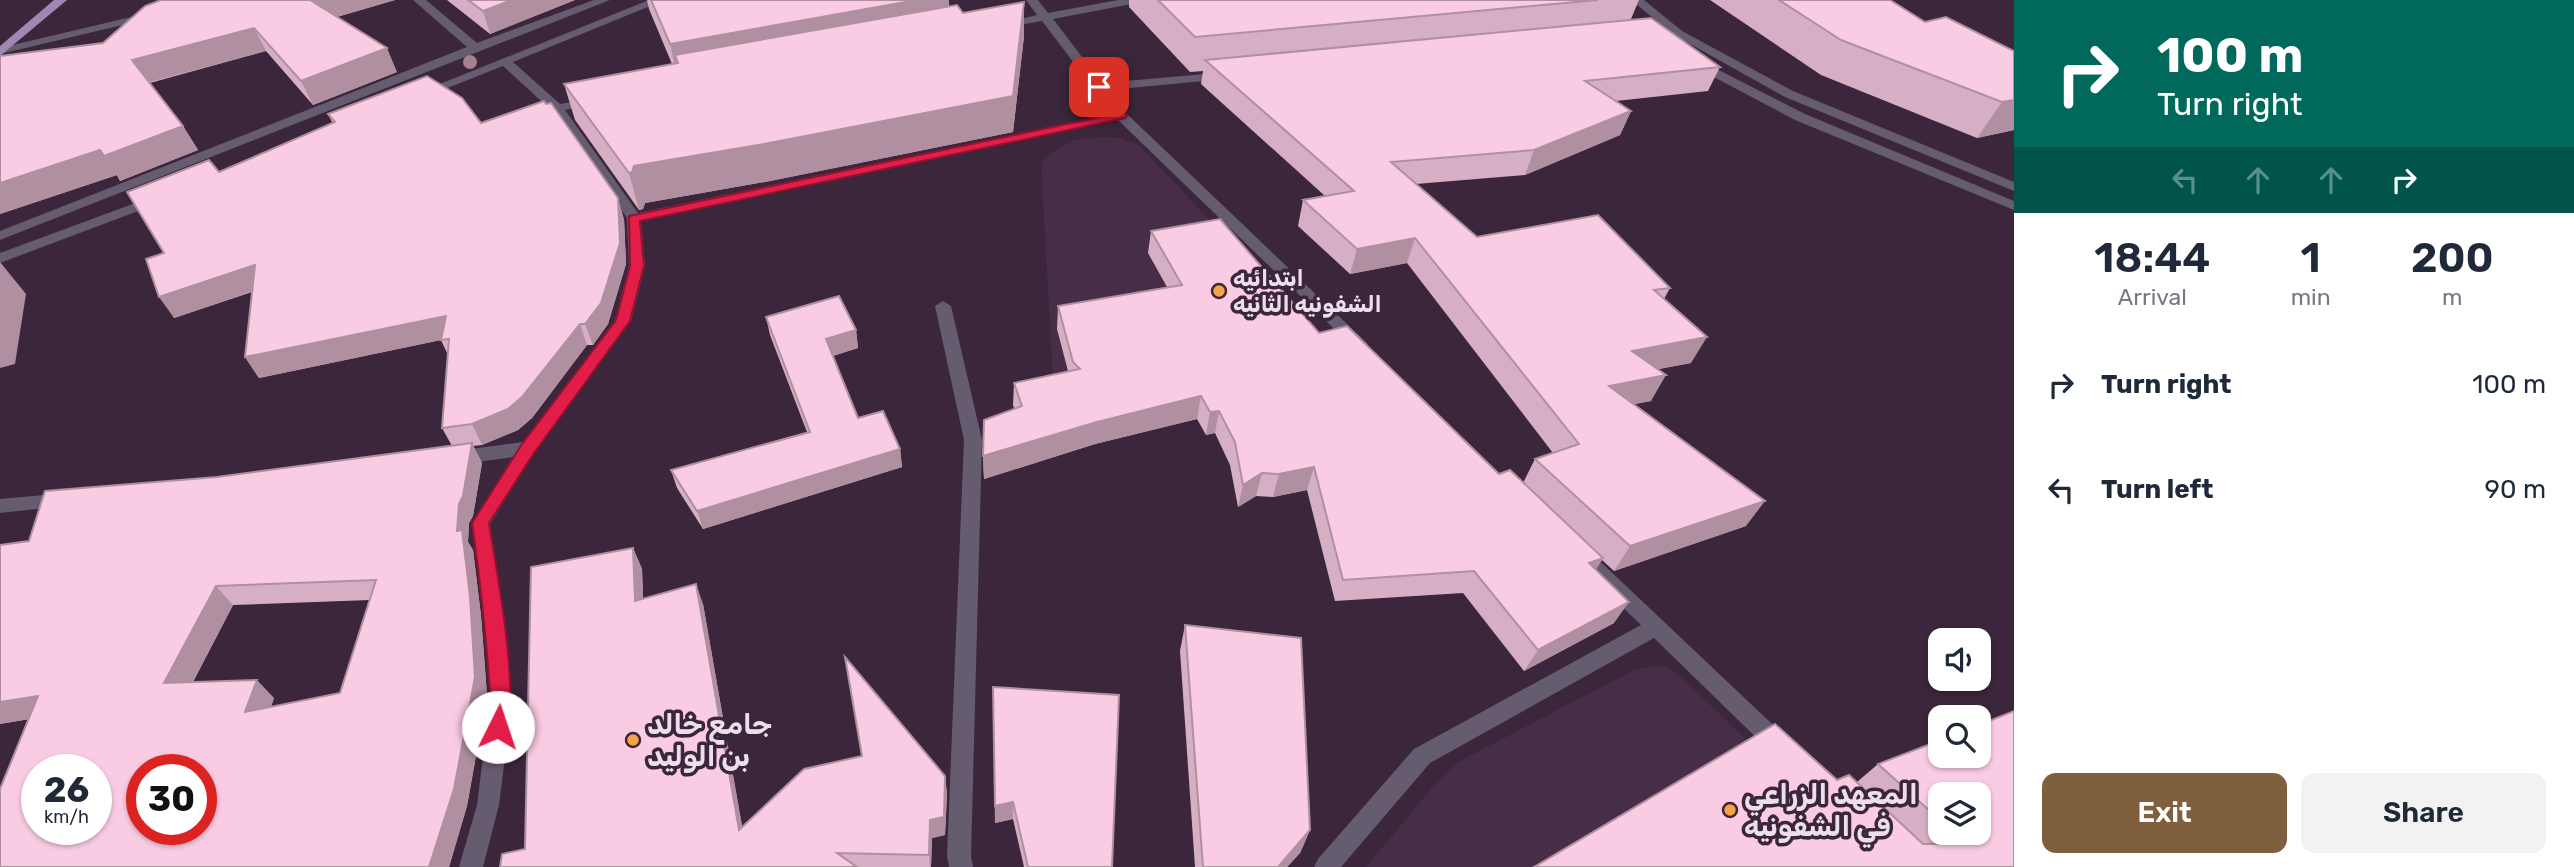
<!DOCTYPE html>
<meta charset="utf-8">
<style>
:root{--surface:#fff;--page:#f2f2f3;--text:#1f2937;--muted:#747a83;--accent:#805f3e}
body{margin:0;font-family:Rubik,"Noto Sans Arabic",sans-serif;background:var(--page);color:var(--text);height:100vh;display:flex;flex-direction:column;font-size:26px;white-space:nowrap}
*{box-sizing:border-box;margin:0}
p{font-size:23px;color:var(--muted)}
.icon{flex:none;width:38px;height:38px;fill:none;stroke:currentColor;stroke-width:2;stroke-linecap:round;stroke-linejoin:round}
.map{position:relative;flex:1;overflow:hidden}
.sheet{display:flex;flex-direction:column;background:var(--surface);width:560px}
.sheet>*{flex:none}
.guide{background:#00695c;color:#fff;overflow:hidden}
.controls{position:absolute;left:1928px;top:628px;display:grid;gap:14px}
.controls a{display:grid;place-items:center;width:63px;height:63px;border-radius:14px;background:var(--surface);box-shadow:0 2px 5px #0004;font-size:35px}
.speed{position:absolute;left:21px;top:754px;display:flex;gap:14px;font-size:35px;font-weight:700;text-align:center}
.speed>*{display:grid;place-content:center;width:91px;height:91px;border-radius:50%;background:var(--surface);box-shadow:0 2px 5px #0004;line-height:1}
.speed small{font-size:18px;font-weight:400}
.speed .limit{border:10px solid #d22;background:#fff;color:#111}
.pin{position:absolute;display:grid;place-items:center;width:60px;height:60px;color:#fff;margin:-30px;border-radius:14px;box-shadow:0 4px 10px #0006}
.me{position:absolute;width:77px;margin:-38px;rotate:4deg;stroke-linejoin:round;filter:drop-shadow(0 0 5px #0008)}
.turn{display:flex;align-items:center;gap:24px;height:147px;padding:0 28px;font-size:32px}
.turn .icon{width:91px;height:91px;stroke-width:2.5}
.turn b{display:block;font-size:49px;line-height:60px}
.lanes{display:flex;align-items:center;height:66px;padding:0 28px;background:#0003;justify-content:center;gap:35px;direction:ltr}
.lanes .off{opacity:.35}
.eta{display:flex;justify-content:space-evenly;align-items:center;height:119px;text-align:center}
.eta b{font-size:42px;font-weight:600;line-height:49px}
.action{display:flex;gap:14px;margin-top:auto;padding:14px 28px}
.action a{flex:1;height:80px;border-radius:14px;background:var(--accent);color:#fff;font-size:28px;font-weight:600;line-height:80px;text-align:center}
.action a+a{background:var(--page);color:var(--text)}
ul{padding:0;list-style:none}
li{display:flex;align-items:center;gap:21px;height:105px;padding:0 28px}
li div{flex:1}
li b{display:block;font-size:26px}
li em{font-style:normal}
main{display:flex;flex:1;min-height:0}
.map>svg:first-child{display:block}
</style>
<main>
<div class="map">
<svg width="2014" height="867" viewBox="0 0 2014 867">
<rect width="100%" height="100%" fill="#3b263b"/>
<!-- built -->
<g fill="#472d47">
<path d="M1099 137 1120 138 1139 145 1316 333 1053 381 1041 163 1052 152 1075 140Z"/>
<path d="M1656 665 1668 668 1681 677 1881 867H1366L1431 789 1458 762 1632 671Z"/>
</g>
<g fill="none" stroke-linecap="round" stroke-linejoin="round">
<!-- minor -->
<g fill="#665c70" fill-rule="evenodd">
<path d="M413 0H426L477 43 594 0H610L0 240V231L467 47Z"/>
<path d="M649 0H665L513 62 560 104 597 98V104L565 110 638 213 1113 114 1042 21 1001 28 995 25 1037 15 1026 0H1038L1048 13 1118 0H1143L1137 3 1053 19 1102 83 1229 72 1231 75 1225 79 1108 90 1126 113 1368 344 1366 348H1354L1118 120 641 221 645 266 631 321 534 453 490 524 504 616 512 701 499 805 483 867H459L477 805 490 701 484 616 472 523 513 457 455 465 449 463 446 458 449 453 455 451 523 442 615 320 629 266 627 218 552 111 503 66 425 97 421 98 415 94Z"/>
<path d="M1631 0H1644L1682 31 1793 91 2014 182V191L1785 97 1674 35Z"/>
<path d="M148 13 154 16 152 18 0 54V48Z"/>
<path d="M1697 59 1805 114 2014 201V210L1795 120 1693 66V60Z"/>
<path d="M157 195 162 196V202L0 263V253Z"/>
<path d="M943 301 951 306 982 440 971 856 973 867H949L947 856 964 440 935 306Z"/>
<path d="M66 493 73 495 75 500 73 505 0 513V499Z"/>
<path d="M1580 546 1587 549 1788 739 1791 746 1788 753 1780 756 1772 753 1654 638 1430 763 1341 867H1314L1318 859 1414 749 1641 625 1573 559 1570 554 1573 549Z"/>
</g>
<!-- major -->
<path fill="#9c88b1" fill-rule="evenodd" d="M54 0H67L0 56V46Z"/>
</g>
<!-- trees -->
<circle fill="#a7808f" cx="470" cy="62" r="7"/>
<!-- wall -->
<g fill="#d7afc4" fill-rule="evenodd">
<path d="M161 0H395L337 17 397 72 313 105 266 51 150 83 183 126 198 150 120 181 117 175 0 214V56L103 43Z"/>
<path d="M447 0H575L490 34Z"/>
<path d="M647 0H949V6L963 13 1024 36 1013 132 770 181 645 203 643 209 639 210 575 120 564 84 672 64 649 9Z"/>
<path d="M1129 0H1639L1631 19 1720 67 1708 91 1616 101 1631 111 1620 135 1525 175 1416 184 1477 237 1670 288 1664 299 1691 363 1658 369 1651 401 1633 404 1746 526 1614 571 1602 560 1596 569 1614 623 1524 671 1463 593 1335 601 1307 490 1273 497 1256 496 1238 507 1230 465 1215 433 1206 435 1197 419 1095 444 984 479 983 456 1014 408 1013 405 1014 383 1068 371 1057 329 1058 306 1167 287 1148 253 1151 231 1319 333 1499 474 1523 483 1535 459 1553 453 1407 263 1350 274 1298 226 1303 200 1325 196 1201 84 1203 71 1190 72 1129 7Z"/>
<path d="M1710 0H1890L1925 22 2014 51V130L1977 138 1821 75Z"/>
<path d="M328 114 481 123 624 219 626 264 608 324 593 345H587L532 418 518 430 482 445 473 446 482 463 473 516 469 523 468 542 473 550 481 616 487 695 467 806 449 867H0L29 719 0 724V545L29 541 217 477 452 446 442 428 448 355 441 340 259 378 245 357 252 292 174 318 164 253 219 172 333 124ZM370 600 340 693 271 707 274 698 193 682 233 605Z"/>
<path d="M766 317 856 330 858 348 833 356 858 418 900 449 902 467 703 529 677 488 671 470 807 432 770 335Z"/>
<path d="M633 548 642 569 643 599 703 604 742 827 945 776 947 794 945 835 932 838 931 867H500L525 849Z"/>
<path d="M1185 625 1310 830 1300 853 1287 867H1195L1180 651Z"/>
<path d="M993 687 1112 867H1024L1013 819 995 823Z"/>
<path d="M2014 711V867H1534L1775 724 1837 780 1849 775 1857 782 1878 764 1941 740V756H1979V725ZM1941 794H1979V833H1941Z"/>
</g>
<!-- shaded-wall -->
<g fill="#af8fa0">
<path d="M309 0H395L319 22Z"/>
<path d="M512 0H575L490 34 483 11Z"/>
<path d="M917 0H949L950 29 675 55 680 79H678L670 44Z"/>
<path d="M1024 2V36L1013 132 770 181 645 203 643 209 639 210 629 173 634 166Z"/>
<path d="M254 28 266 51 146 83 132 60Z"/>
<path d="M387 48 397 72 313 105 301 81Z"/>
<path d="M2014 100V130L1977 138 2002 102Z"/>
<path d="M1631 111 1620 135 1525 175 1534 150Z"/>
<path d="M183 126 198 150 120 181 117 175 0 214V183L100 150Z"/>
<path d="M618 198 624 219 626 264 608 324 593 345 585 324Z"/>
<path d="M1415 238 1407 263 1350 274 1357 249Z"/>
<path d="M0 262 26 294 15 364 0 368Z"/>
<path d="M255 265 268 286 174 318 159 297Z"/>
<path d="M446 316 441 340 259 378 245 357Z"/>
<path d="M580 324 587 345 532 418 518 430 482 445 472 424Z"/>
<path d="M856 330 858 348 828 357 826 339Z"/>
<path d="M1707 337 1691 363 1618 377 1632 351Z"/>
<path d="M1666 375 1651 401 1595 412 1609 386Z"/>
<path d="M1201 396 1197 419 1095 444 984 479 983 456 1097 422Z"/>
<path d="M1219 411 1215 433 1206 435 1210 412Z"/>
<path d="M472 443 482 463 473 516 469 523 468 542 473 550 481 616 487 695 467 806 449 867H429L459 504Z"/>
<path d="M900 449 902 467 703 529 697 511Z"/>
<path d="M1314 467 1307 490 1273 497 1279 474Z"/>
<path d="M1262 473 1256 496 1238 507 1243 485Z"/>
<path d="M1765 501 1746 526 1614 571 1630 546Z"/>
<path d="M633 548 642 569 644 621 635 601Z"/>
<path d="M1603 558 1589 580V563Z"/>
<path d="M696 584 703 604 746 848 739 830Z"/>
<path d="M216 586 233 605 183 701 164 683Z"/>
<path d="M1629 602 1614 623 1524 671 1538 650Z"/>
<path d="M257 680 274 698 262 730 245 712Z"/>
<path d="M38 696 60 714 0 724V702Z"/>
<path d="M945 776 947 794 945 835 932 838 931 867H930L929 855 930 820Z"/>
<path d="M1013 802V819L995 823V806Z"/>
<path d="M1310 830 1300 853 1287 867H1278Z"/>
</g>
<!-- building -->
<g fill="#facce4" stroke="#af8fa0" stroke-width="2" fill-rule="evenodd">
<path d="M161 0H310L387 48 301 81 254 28 132 60 183 126 104 156 100 150 0 183V56L103 43 145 6Z"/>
<path d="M468 0H512L483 11Z"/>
<path d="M651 0H917L670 44Z"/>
<path d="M1158 0H1598L1195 37Z"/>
<path d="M1779 0H1890L1925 22 1946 17 2014 51V100L2002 102 1841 40Z"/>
<path d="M1024 2 1013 96 764 144 634 166 632 172 629 173 564 84 678 63 675 55 957 5 963 13Z"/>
<path d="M1651 18 1720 67 1585 81 1631 111 1534 150 1391 162 1477 237 1598 215 1670 288 1654 290 1707 337 1632 351 1666 375 1609 386 1765 501 1630 546 1535 459 1579 444 1415 238 1357 249 1303 200 1354 191 1205 60Z"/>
<path d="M427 76 462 98 481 123 544 101 546 104 551 103 618 198 620 243 601 303 585 324H580L522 397 508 409 472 424 442 428 449 339 441 340 446 316 245 357 255 265 159 297 146 259 164 253 127 192 209 160 219 172 335 122 328 114Z"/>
<path d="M1220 219 1319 333 1347 326 1499 474 1510 470 1603 558 1589 563 1629 602 1538 650 1474 571 1343 580 1314 467 1279 474 1262 473 1243 485 1235 442 1219 411 1210 412 1201 396 1097 422 983 456 984 420 1022 406 1014 383 1080 369 1073 362 1058 306 1182 285 1151 231Z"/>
<path d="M839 296 856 330 826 339 858 418 883 411 900 449 697 511 671 470 810 432 766 317Z"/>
<path d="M472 443 463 496 459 504 457 531 462 530 470 597 475 677 454 789 429 867H0V789L38 696 0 702V545L29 541 45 491 217 477ZM376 580 340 693 245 712 257 680 164 683 216 586ZM37 770H96V830H37ZM142 770H201V830H142Z"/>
<path d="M633 548 635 601 696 584 739 830 804 769 862 756 845 657 945 776 944 817 930 820 929 855 837 853 857 867H500L502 854 525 849 531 567Z"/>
<path d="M1185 625 1301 638 1310 830 1278 867H1203Z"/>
<path d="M993 687 1119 695 1112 867H1028L1013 802 995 806Z"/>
<path d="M2014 711V867H1534L1775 724 1837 780 1849 775 1923 844H1955L1957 840 1953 833H1979V794H1941V821L1878 764 1941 740V756H1979V725Z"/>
</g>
<!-- route -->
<path fill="#e11d48" stroke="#92132f" stroke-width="2" d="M1095 85H1103L1127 116 1125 118 640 221 644 266 630 321 534 453 489 523C496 567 521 698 505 734L498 736 491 734C485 721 491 705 490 691 486 635 480 579 472 523L522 444 616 320 630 266 629 216 1114 114 1093 87Z"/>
<!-- markers -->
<g fill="#f6a247" stroke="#3b263b" stroke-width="2.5">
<circle cx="1219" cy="291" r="7"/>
<circle cx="633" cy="740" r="7"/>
<circle cx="1730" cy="810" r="7"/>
</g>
<g text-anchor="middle" stroke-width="7" stroke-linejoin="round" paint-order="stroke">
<!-- poi labels -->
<g font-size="23" font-weight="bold" fill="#ecdeeb" stroke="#3b263b" text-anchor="start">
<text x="1233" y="286">ابتدائيه<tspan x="1233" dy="26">الشفونيه الثانيه</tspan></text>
</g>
<!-- near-poi labels -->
<g font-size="28" font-weight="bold" fill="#ecdeeb" stroke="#3b263b" text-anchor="start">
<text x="647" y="734">جامع خالد<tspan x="647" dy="32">بن الوليد</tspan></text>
<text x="1744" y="804">المعهد الزراعي<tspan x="1744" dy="32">في الشفونيه</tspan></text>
</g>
</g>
</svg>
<div class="controls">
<a><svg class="icon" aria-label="sound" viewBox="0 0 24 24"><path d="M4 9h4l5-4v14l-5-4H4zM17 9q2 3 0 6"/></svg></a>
<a><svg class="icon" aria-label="search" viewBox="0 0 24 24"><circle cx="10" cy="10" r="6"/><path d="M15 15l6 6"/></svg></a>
<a><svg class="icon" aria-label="layers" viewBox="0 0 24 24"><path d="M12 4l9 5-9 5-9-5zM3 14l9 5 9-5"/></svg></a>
</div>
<div class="speed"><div>26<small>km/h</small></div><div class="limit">30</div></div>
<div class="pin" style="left:1099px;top:87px;background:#d93025"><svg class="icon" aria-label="arrive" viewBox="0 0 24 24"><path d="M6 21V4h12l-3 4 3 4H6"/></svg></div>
<svg class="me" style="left:498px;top:727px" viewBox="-20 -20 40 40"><circle r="19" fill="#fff"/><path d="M0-13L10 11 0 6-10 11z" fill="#e11d48"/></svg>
</div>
<section class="sheet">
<div class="guide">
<div class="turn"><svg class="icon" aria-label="right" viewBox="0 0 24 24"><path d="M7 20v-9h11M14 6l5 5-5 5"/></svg><div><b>100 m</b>Turn right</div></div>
<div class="lanes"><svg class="icon off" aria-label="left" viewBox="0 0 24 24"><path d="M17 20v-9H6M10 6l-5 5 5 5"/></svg><svg class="icon off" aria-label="ahead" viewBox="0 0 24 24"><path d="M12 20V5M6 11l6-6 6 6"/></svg><svg class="icon off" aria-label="ahead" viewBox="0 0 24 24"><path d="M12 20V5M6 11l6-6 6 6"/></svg><svg class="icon" aria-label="right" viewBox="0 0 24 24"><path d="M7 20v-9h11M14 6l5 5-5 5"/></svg></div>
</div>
<div class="eta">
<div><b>18:44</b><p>Arrival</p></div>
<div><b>1</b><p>min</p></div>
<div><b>200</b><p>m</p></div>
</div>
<ul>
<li><svg class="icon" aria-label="right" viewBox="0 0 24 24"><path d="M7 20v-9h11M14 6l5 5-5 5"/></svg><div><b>Turn right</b></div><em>100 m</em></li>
<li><svg class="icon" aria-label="left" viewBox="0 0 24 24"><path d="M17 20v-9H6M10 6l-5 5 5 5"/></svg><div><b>Turn left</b></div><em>90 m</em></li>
</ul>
<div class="action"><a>Exit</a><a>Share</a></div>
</section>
</main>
